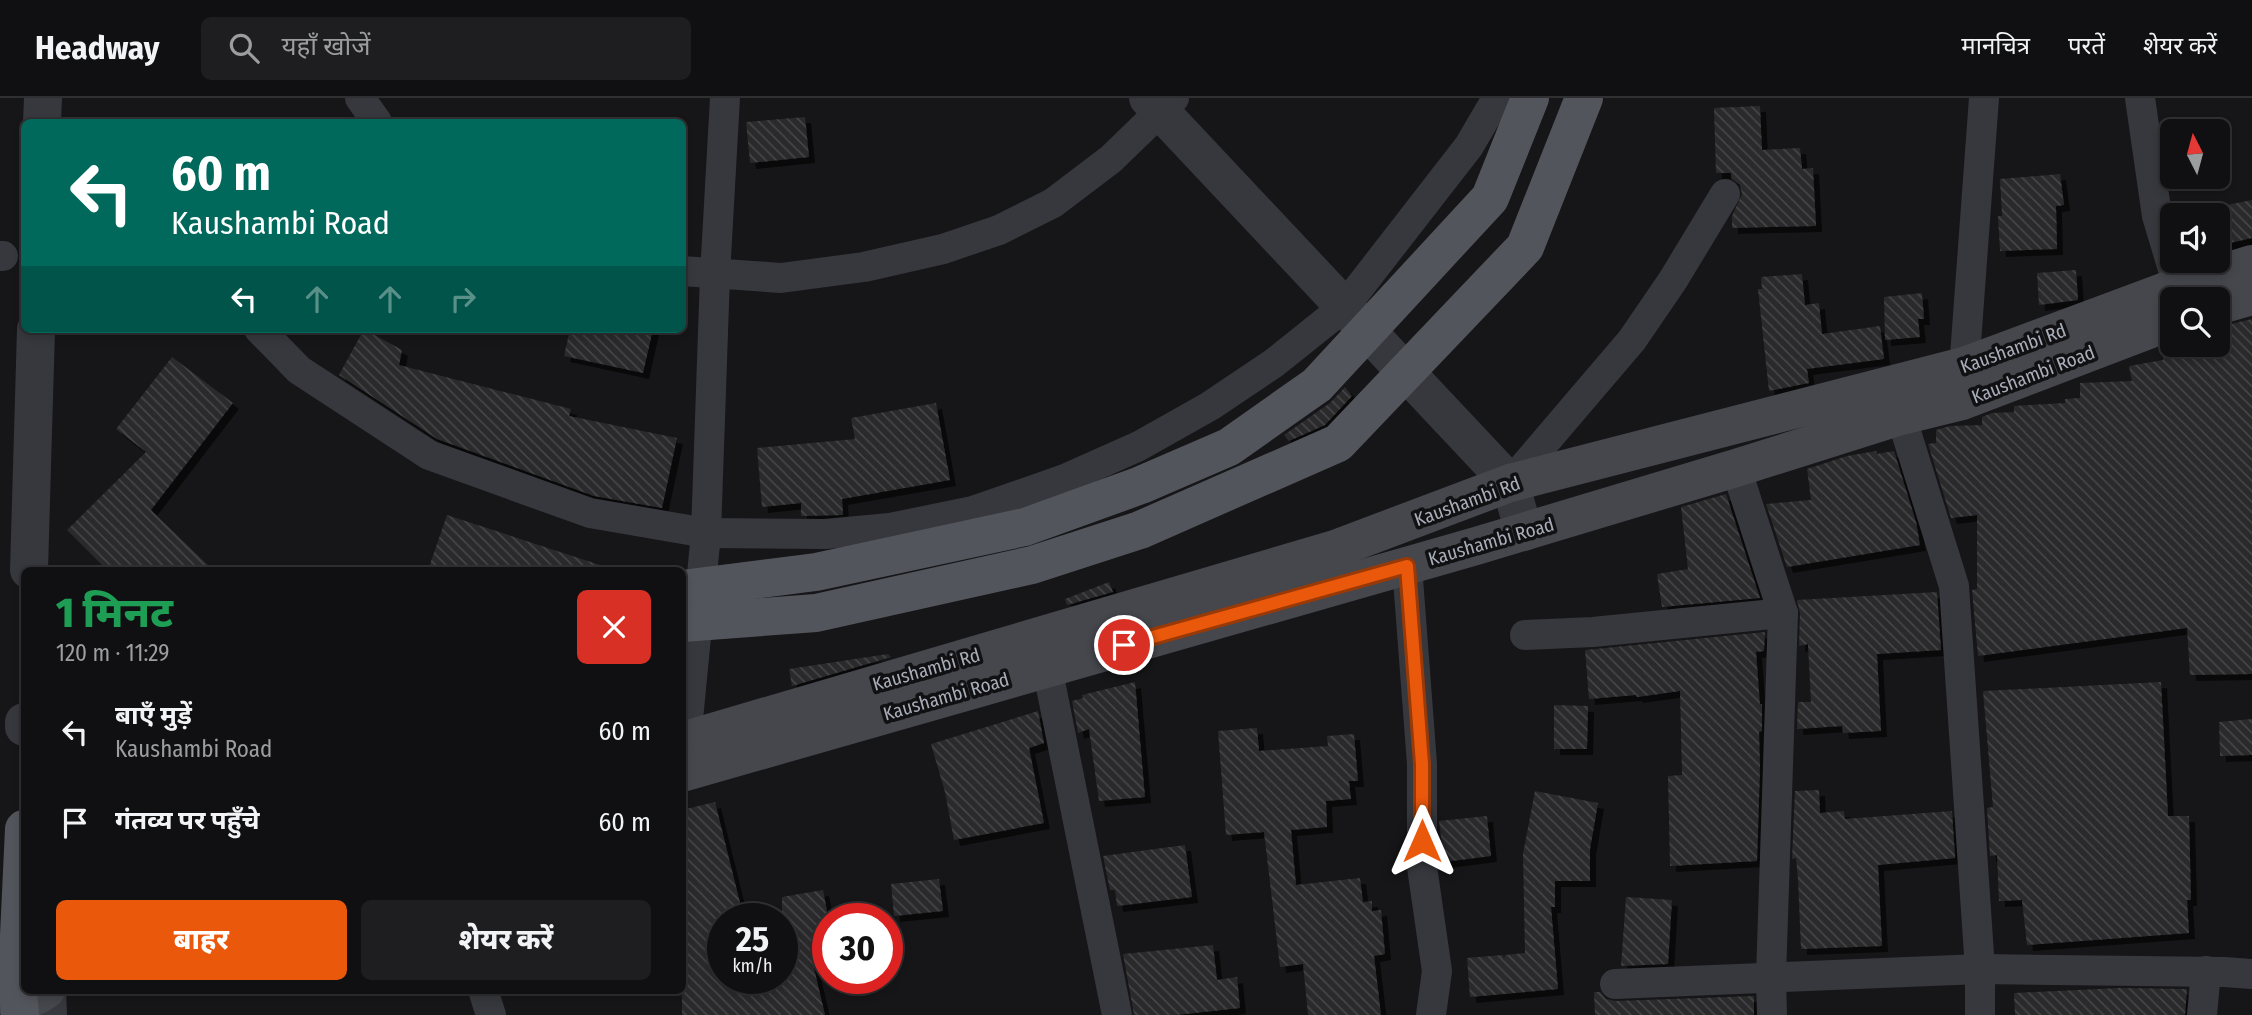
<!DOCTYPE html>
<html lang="hi">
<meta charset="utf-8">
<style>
:root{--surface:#101012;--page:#1e1e20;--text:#f1f3f6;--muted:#9c9d9f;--line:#303032;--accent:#ea580c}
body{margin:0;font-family:"Fira Sans Condensed","Noto Sans Devanagari",sans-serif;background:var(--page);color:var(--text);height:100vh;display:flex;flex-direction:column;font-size:26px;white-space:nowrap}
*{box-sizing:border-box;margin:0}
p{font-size:23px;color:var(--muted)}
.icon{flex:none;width:38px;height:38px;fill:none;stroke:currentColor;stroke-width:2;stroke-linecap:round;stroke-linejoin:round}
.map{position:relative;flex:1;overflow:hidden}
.details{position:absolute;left:21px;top:469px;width:665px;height:427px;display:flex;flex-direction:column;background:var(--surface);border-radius:10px;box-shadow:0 4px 10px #0003,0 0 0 2px var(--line)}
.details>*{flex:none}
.top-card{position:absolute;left:21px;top:21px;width:665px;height:214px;border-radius:10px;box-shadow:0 4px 10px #0003,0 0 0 2px var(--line);background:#00695c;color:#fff;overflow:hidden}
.needle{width:46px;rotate:354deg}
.controls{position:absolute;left:2160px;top:21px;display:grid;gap:14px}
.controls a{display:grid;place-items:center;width:70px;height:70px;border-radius:10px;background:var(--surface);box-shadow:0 4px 10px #0003,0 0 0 2px var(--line);font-size:35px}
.speed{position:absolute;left:707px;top:805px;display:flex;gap:14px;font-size:35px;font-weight:700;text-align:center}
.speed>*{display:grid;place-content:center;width:91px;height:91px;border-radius:50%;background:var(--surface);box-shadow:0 4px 10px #0003,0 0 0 2px var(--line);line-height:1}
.speed small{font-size:18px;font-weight:400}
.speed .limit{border:10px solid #d22;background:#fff;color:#111}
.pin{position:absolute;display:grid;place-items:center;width:60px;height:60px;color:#fff;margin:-30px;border:4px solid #fff;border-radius:50%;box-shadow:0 2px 7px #0007}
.me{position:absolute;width:77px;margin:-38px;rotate:0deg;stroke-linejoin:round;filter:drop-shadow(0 0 5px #0008)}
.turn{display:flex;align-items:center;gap:24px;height:147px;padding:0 35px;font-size:32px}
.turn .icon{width:91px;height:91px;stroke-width:2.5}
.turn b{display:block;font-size:49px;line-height:60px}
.lanes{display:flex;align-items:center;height:66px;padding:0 35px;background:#0003;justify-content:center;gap:35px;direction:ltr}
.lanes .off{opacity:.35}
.round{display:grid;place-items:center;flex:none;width:74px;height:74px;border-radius:10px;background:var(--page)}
.head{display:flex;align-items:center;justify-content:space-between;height:119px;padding:0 35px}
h1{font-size:42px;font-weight:800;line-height:52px;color:#1e9e55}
.button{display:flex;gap:14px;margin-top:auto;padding:14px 35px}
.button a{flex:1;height:80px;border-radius:10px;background:var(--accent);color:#fff;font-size:28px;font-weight:800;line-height:80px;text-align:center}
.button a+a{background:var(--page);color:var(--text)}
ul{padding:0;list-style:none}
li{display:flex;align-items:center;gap:21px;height:91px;padding:0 35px}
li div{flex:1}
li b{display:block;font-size:26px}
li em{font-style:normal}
header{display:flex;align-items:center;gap:42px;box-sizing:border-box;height:98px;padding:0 35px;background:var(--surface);border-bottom:2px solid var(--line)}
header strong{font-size:33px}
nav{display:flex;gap:38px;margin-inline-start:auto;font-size:24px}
.search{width:490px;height:63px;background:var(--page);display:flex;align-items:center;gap:18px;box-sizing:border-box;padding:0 24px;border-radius:10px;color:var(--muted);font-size:26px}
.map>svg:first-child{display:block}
</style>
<header>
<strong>Headway</strong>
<div class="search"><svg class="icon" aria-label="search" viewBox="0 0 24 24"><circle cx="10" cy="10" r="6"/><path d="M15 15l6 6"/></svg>यहाँ खोजें</div>
<nav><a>मानचित्र</a><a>परतें</a><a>शेयर करें</a></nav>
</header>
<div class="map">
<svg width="2252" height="917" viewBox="0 0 2252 917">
<defs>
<pattern id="building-back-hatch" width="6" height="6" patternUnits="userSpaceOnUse" patternTransform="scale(1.75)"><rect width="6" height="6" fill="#29292c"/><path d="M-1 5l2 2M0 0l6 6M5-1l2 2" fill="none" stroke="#454548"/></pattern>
<filter id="shadow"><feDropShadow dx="6" dy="6" stdDeviation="0" flood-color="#0009"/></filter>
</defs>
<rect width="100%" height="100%" fill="#161618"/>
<!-- building -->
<g fill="url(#building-back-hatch)" filter="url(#shadow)">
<path d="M1760 8 1762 52 1800 50 1802 71 1813 70 1816 128 1732 130V118L1742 96 1740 87 1731 80V75H1716L1714 10Z"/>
<path d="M805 19 809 59 750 65 746 24Z"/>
<path d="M2060 76 2064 107 2056 108 2057 151 2000 153 1998 118H2002L2000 81Z"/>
<path d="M2252 102V140L2217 148V109Z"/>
<path d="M2076 172 2078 202 2039 207 2037 175Z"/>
<path d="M1802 176 1805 207 1819 205 1822 236 1880 228 1884 261 1807 271 1809 285 1769 293 1758 191H1762L1761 179Z"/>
<path d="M1922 195 1924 221H1918L1920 239 1885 242 1884 199Z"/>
<path d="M2252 221V576L2190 577 2187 530 1978 558 1972 492 1977 491V417L1951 420 1928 346 1936 345V332L1950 328 1982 327V319L1992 315 2014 314V308L2065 305V301L2080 300V285L2132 283 2129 268 2163 262V259L2225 258 2218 229Z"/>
<path d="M364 231 402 252 399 267 571 311 569 318 677 340 662 410 594 398 437 341 339 277Z"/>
<path d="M570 231H653L643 275 564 258Z"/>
<path d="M172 259 233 305 151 412 213 472H107L67 432 146 354 116 331Z"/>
<path d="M1345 289 1352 298 1325 327 1289 343 1284 337 1330 305Z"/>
<path d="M936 305 950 382 842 401 843 417 801 418V405L762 409 757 350 855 341 851 320Z"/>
<path d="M1876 353 1877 356 1894 353 1916 424 1920 447 1787 469 1766 406 1811 402 1807 371 1847 358Z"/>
<path d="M1726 396 1760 500 1662 509 1657 476 1688 471 1681 409Z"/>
<path d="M447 417 600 467 599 472H428Z"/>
<path d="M1109 484 1113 494 1067 507 1065 501Z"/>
<path d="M1937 494 1941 552 1877 556 1881 633 1843 635 1842 628 1797 631 1798 604H1811L1808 546 1799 548 1800 515 1797 502Z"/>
<path d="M1765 534 1764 553 1756 554 1760 607 1762 606V633L1759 634 1760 670 1757 763 1670 768 1668 678 1682 677 1680 593 1637 599 1636 597 1589 601 1585 552Z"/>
<path d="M888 556 891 559 792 588 789 571Z"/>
<path d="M1135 584 1145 699 1099 703 1089 631 1078 635 1072 603 1083 600 1082 597Z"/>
<path d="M2161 584 2168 718H2189L2191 802H2187L2189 835 2027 847 2022 802 1999 803 1997 757 1990 758 1987 710 1993 709 1983 593Z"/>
<path d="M1554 607 1588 608 1587 651H1554Z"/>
<path d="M1038 613 1044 645 1029 650 1044 725 954 742 945 694 931 646Z"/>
<path d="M2252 621V657L2220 658 2219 624Z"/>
<path d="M1257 630 1259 653 1328 648 1327 638 1354 636 1358 683H1349L1351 701 1326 703 1327 729 1291 732 1296 787 1360 780 1363 804 1372 803V813L1381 812 1385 856 1374 858 1381 917H1308L1303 866 1280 869 1264 734 1226 737 1218 633Z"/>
<path d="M1819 692 1820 715 1844 713 1845 721 1952 713 1955 760 1878 767 1882 848 1801 851 1798 781 1796 760 1792 761 1795 693Z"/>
<path d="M1535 693 1598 705 1590 751V783H1555V809H1551L1558 891 1470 899 1467 860 1503 857 1504 862 1505 857 1525 855 1523 756Z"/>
<path d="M715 704 744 821H723V880H782V799L823 792 828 818V867L814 870 825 917H682V712Z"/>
<path d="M1487 718 1491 758 1444 764 1439 723Z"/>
<path d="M1185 747 1192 799 1117 808 1115 792H1110L1103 758Z"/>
<path d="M939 781 943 813 894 818 891 786Z"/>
<path d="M1626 799 1672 802 1668 866 1621 868Z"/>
<path d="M1213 847 1217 882 1237 879 1240 910 1176 917H1134L1123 856Z"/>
<path d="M2119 890 2187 891 2185 917H2015L2014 895Z"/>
<path d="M1594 894H1600L1606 901 1616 903 1754 898V917H1595Z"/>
</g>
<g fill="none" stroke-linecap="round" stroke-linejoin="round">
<!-- minor -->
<g stroke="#37383d" stroke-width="30">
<path d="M360 0 377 24"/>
<path d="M2140 0 2157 118 2182 201"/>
<path d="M0 158H3"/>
<path d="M682 173 781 180 864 169 943 151 999 132 1053 105 1111 61 1174 0"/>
<path d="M259 231 299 272 429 357 590 415 706 435 825 436 890 430 973 413 1065 381 1139 348 1210 308 1274 265 1344 209 1469 48 1497 0"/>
<path d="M1963 285 1984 0"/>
<path d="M1901 318 1954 488 1980 871V917"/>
<path d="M1736 370 1783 515 1771 879 1772 917"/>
<path d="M1510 385 1632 242 1673 182 1725 96"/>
<path d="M1407 468 1422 666V769L1437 873 1431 917"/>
<path d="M1525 537 1593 534 1783 515"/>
<path d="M1047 569 1117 917"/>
<path d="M687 660 686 642 706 435 715 177 725 0"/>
<path d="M1615 886 1980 871 2224 874 2252 876"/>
<path d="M483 892 491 917"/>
<path d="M2202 917 2206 873"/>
</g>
<!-- tertiary -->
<g stroke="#37383d" stroke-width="38">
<path d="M1148 0 1510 385 1524 434"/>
<path d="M42 24 43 0"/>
<path d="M29 472 36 231"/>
<path d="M24 624V629"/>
<path d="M47 892 48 917"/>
</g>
<!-- secondary -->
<g stroke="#45474d" stroke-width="38">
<path d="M2217 208 2252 198"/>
<path d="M682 643 1335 451 1510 385 1964 268 2179 188 2252 166"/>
<path d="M682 675 1476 448 1736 370 1901 318 1962 303 2172 223"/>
<path d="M0 895C16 905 31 903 46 892"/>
</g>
<!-- primary-bridge -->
<g stroke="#53555c" stroke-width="38">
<path d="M682 491 816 474 1025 429 1141 387 1229 349 1317 287 1490 100 1530 0"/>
<path d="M682 525 816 515 1032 467 1140 432 1338 345 1525 149 1584 0"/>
<path d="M20 917 17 880 24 731"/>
</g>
</g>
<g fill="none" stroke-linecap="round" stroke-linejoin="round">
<!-- route casing -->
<g stroke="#983908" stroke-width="18">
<path id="route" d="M1124 547 1407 468 1422 666V743"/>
</g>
<!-- route -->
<use href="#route" stroke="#ea580c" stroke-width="12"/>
</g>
<g text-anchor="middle" stroke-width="7" stroke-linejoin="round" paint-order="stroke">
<!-- street labels -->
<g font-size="19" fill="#a8adb8" stroke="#111113">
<text transform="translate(2013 250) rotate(-20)" y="7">Kaushambi Rd</text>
<text transform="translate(2033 276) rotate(-21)" y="7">Kaushambi Road</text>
<text transform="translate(1467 403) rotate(-20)" y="7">Kaushambi Rd</text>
<text transform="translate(1491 443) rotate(-16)" y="7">Kaushambi Road</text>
<text transform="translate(926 571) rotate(-16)" y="7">Kaushambi Rd</text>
<text transform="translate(946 598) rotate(-16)" y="7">Kaushambi Road</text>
</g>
</g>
</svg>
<div class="controls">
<a><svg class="needle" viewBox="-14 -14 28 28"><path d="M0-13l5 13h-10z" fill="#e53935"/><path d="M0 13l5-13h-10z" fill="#9c9d9f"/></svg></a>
<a><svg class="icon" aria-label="sound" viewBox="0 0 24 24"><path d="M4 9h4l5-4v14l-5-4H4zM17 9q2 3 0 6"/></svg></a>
<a><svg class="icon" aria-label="search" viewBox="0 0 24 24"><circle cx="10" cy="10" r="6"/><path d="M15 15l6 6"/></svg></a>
</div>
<div class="speed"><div>25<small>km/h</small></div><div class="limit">30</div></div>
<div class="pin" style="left:1124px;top:547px;background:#d93025"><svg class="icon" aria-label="arrive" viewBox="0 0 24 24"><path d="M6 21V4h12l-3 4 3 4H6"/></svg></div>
<svg class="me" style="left:1422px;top:743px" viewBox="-20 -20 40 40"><path d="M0-17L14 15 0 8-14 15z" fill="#ea580c" stroke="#fff" stroke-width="4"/></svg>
<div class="top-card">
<div class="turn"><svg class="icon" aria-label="left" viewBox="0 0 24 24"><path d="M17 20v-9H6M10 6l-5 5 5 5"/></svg><div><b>60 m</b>Kaushambi Road</div></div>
<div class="lanes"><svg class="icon" aria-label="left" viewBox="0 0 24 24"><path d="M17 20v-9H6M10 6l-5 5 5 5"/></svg><svg class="icon off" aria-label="ahead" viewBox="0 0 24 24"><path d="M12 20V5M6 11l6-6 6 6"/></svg><svg class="icon off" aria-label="ahead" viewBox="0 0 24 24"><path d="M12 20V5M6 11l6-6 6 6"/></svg><svg class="icon off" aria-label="right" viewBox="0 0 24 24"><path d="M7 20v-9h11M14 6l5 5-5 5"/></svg></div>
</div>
<section class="details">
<div class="head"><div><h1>1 मिनट</h1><p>120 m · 11:29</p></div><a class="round" style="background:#d93025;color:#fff"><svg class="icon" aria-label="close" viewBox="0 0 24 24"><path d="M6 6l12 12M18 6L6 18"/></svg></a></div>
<ul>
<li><svg class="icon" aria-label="left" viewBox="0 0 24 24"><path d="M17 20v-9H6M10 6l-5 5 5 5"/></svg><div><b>बाएँ मुड़ें</b><p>Kaushambi Road</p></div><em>60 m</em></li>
<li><svg class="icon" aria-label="arrive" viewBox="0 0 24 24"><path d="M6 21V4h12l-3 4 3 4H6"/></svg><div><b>गंतव्य पर पहुँचे</b></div><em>60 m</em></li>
</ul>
<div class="button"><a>बाहर</a><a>शेयर करें</a></div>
</section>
</div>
